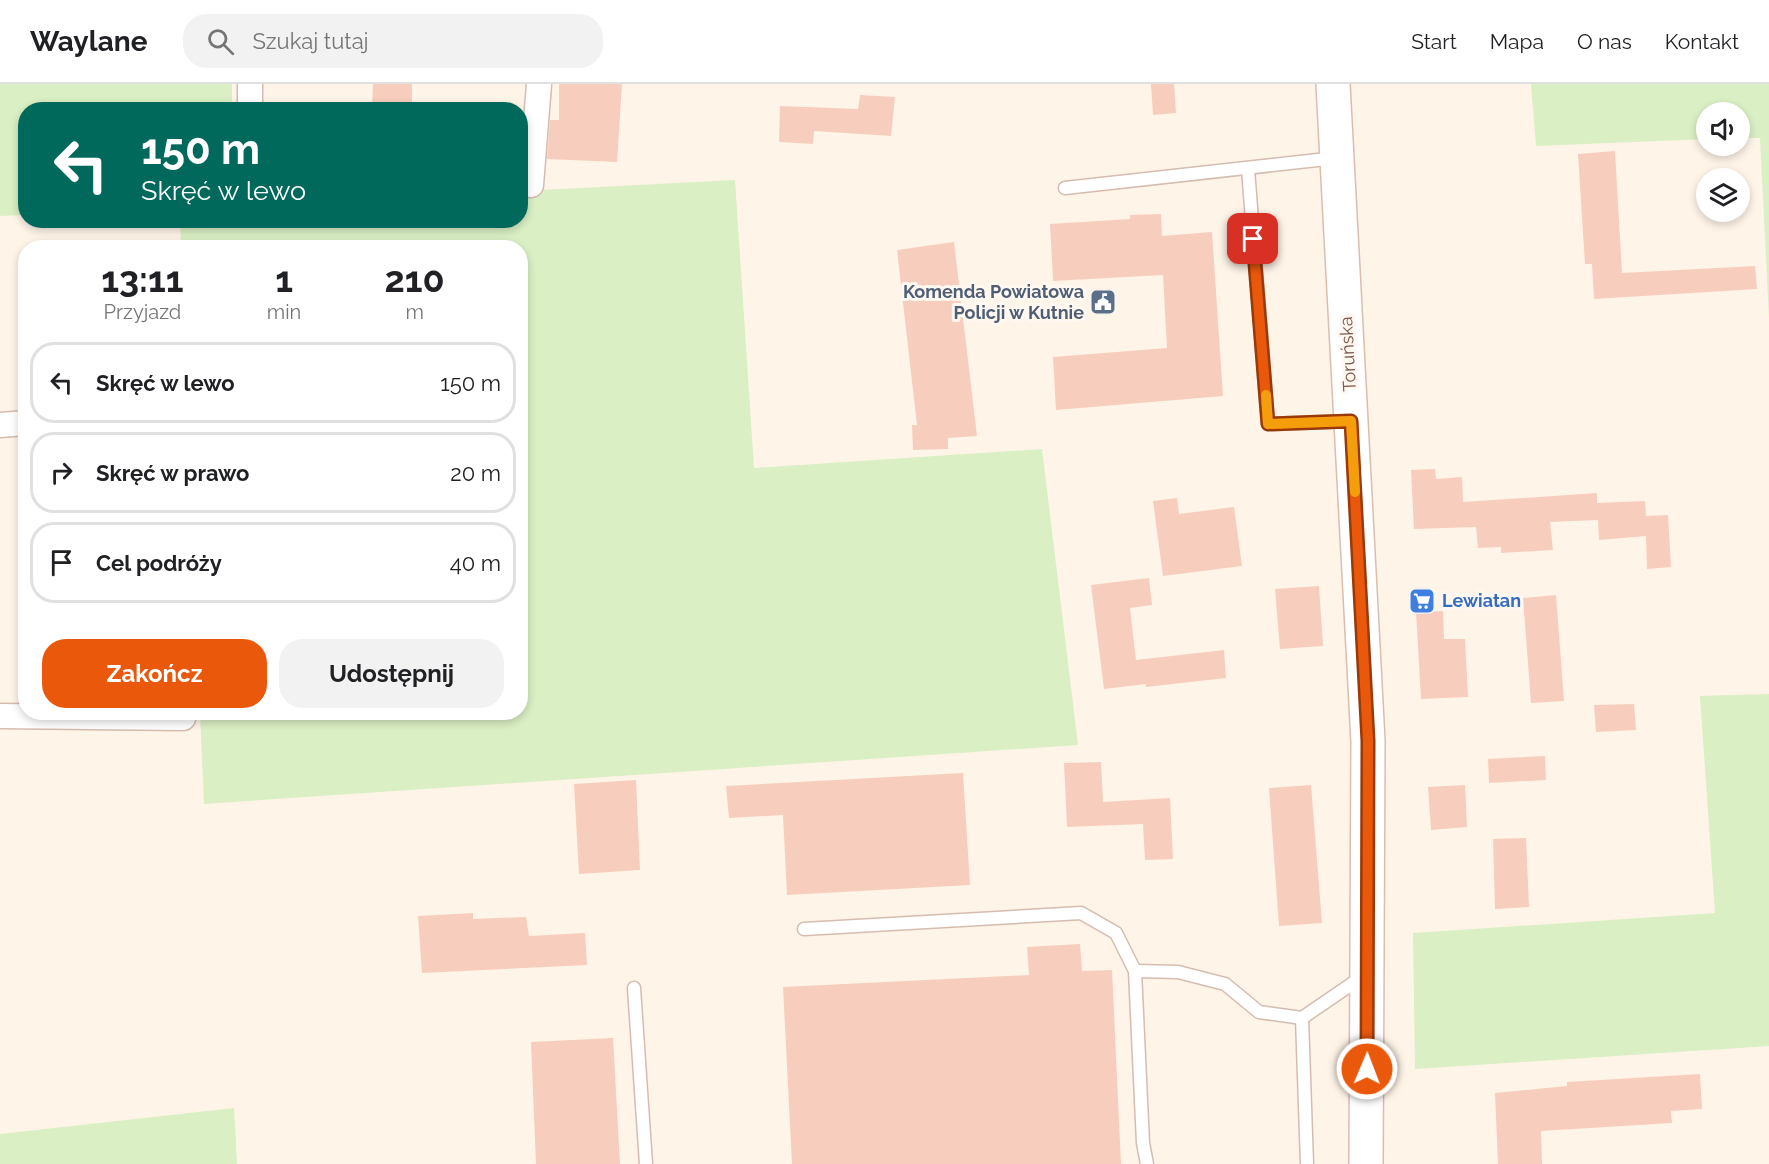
<!DOCTYPE html>
<html lang="pl">
<meta charset="utf-8">
<style>
:root{--surface:#fff;--page:#f2f2f2;--text:#202124;--muted:#757577;--line:#e0e0e0;--accent:#ea580c}
body{margin:0;font-family:Raleway,sans-serif;background:var(--page);color:var(--text);height:100vh;display:flex;flex-direction:column;font-size:22px;white-space:nowrap}
*{box-sizing:border-box;margin:0}
p{font-size:20px;color:var(--muted)}
.icon{flex:none;width:33px;height:33px;fill:none;stroke:currentColor;stroke-width:2;stroke-linecap:round;stroke-linejoin:round}
.map{position:relative;flex:1;overflow:hidden}
.side{position:absolute;left:18px;top:156px;width:510px;height:480px;display:flex;flex-direction:column;background:var(--surface);border-radius:24px;box-shadow:0 3px 9px #0003}
.side>*{flex:none}
.guide{position:absolute;left:18px;top:18px;width:510px;height:126px;border-radius:24px;box-shadow:0 3px 9px #0003;background:#00695c;color:#fff;overflow:hidden}
.fabs{position:absolute;left:1696px;top:18px;display:grid;gap:12px}
.fabs a{display:grid;place-items:center;width:54px;height:54px;border-radius:50%;background:var(--surface);box-shadow:0 3px 9px #0003;font-size:30px}
.pin{position:absolute;display:grid;place-items:center;width:51px;height:51px;color:#fff;margin:-26px;border-radius:12px;box-shadow:0 3px 9px #0006}
.me{position:absolute;width:66px;margin:-33px;rotate:1deg;stroke-linejoin:round;filter:drop-shadow(0 0 4px #0008)}
.turn{display:flex;align-items:center;gap:21px;height:126px;padding:0 24px;font-size:27px}
.turn .icon{width:78px;height:78px;stroke-width:2.5}
.turn b{display:block;font-size:42px;line-height:51px}
.eta{display:flex;justify-content:space-evenly;align-items:center;height:102px;text-align:center}
.eta b{font-size:36px;font-weight:700;line-height:42px}
.primary-button{display:flex;gap:12px;margin-top:auto;padding:12px 24px}
.primary-button a{flex:1;height:69px;border-radius:24px;background:var(--accent);color:#fff;font-size:24px;font-weight:700;line-height:69px;text-align:center}
.primary-button a+a{background:var(--page);color:var(--text)}
ul{padding:0;list-style:none}
li{display:flex;align-items:center;gap:18px;height:81px;margin:0 12px 9px;padding:0 12px;border:3px solid var(--line);border-radius:24px}
li div{flex:1}
li b{display:block;font-size:22px}
li em{font-style:normal}
header{display:flex;align-items:center;gap:36px;box-sizing:border-box;height:84px;padding:0 30px;background:var(--surface);border-bottom:2px solid var(--line)}
header strong{font-size:28px}
nav{display:flex;gap:33px;margin-inline-start:auto;font-size:21px}
.search{width:420px;height:54px;background:var(--page);display:flex;align-items:center;gap:15px;box-sizing:border-box;padding:0 21px;border-radius:24px;color:var(--muted);font-size:22px}
.map>svg:first-child{display:block}
</style>
<header>
<strong>Waylane</strong>
<div class="search"><svg class="icon" aria-label="search" viewBox="0 0 24 24"><circle cx="10" cy="10" r="6"/><path d="M15 15l6 6"/></svg>Szukaj tutaj</div>
<nav><a>Start</a><a>Mapa</a><a>O nas</a><a>Kontakt</a></nav>
</header>
<div class="map">
<svg width="1769" height="1080" viewBox="0 0 1769 1080">
<rect width="100%" height="100%" fill="#fff4e8"/>
<!-- green -->
<g fill="#daefc4">
<path d="M0 0H232V25L26 26 25 131 0 132Z"/>
<path d="M1531 0H1769V234L1760 54H1740V28H1707V55L1536 62Z"/>
<path d="M735 96 754 384 1042 365 1078 661 204 720 200 629 520 628V164L181 163 180 137 520 136 521 107Z"/>
<path d="M1769 610V962L1415 985 1413 849 1715 829 1700 612Z"/>
<path d="M234 1024 237 1080H0V1050Z"/>
</g>
<!-- building -->
<g fill="#f7cebd">
<path d="M373 0H412V26H372Z"/>
<path d="M559 0H622L617 78 547 75 550 36H559Z"/>
<path d="M1151 0H1174L1176 29 1153 31Z"/>
<path d="M860 11 895 13 891 52 814 47 813 60 779 58 780 22 858 25Z"/>
<path d="M1615 67 1622 189 1755 182 1757 205 1594 215 1592 180H1585L1578 70Z"/>
<path d="M1161 130 1162 152 1212 148 1223 312 1056 326 1053 273 1167 264 1163 191 1053 197 1050 140 1130 135V131Z"/>
<path d="M954 158 977 352 948 354V365L913 366 912 341H917L897 166Z"/>
<path d="M1435 385 1436 395 1462 393 1463 418 1597 409V419L1645 417 1646 432 1668 431 1671 483 1647 485 1646 452 1599 456 1598 436 1550 438 1553 466 1501 469V463L1478 464 1476 443 1414 445 1411 386Z"/>
<path d="M1177 414 1179 430 1234 423 1242 482 1163 492 1153 417Z"/>
<path d="M1149 494 1152 521 1130 524 1136 576 1224 566 1226 594 1146 603V600L1104 605 1091 501Z"/>
<path d="M1319 502 1323 562 1280 565 1275 505Z"/>
<path d="M1556 511 1564 617 1531 619 1523 514Z"/>
<path d="M1443 527 1444 555H1465L1468 613 1421 615 1416 528Z"/>
<path d="M1634 620 1636 646 1596 648 1594 621Z"/>
<path d="M1545 672 1546 696 1489 699 1488 675Z"/>
<path d="M1101 678 1103 718 1170 714 1173 775 1145 776 1143 740 1067 743 1064 679Z"/>
<path d="M963 689 970 801 787 811 783 731 729 734 726 702Z"/>
<path d="M636 696 640 786 579 790 574 700Z"/>
<path d="M1311 701 1322 839 1279 842 1269 704Z"/>
<path d="M1465 701 1467 743 1431 746 1428 703Z"/>
<path d="M1526 754 1529 823 1495 825 1493 755Z"/>
<path d="M473 829V835L526 833 529 852 585 849 587 881 422 889 418 832Z"/>
<path d="M1080 860 1082 887 1112 886 1121 1080H792L783 903 1029 891 1027 863Z"/>
<path d="M613 954 620 1080H536L531 958Z"/>
<path d="M1700 990 1702 1025 1671 1027 1672 1039 1541 1047 1542 1080H1498L1495 1009 1567 1002V998Z"/>
</g>
<g fill="none" stroke-linecap="round" stroke-linejoin="round">
<!-- lane casing -->
<g stroke="#d5bcaf" stroke-width="15">
<g id="lane">
<path d="M1248 85 1268 340 1350 337"/>
<path d="M1065 104 1336 74"/>
<path d="M804 845 1081 829 1116 849 1135 887 1143 1059 1147 1080"/>
<path d="M1135 887 1178 888 1225 900 1259 928 1302 934 1362 893"/>
<path d="M634 904 646 1080"/>
<path d="M1302 934 1307 1080"/>
</g>
</g>
<!-- street casing -->
<g stroke="#d5bcaf" stroke-width="27">
<g id="street">
<path d="M250 26V0"/>
<path d="M531 101 539 0"/>
<path d="M0 341 26 339"/>
<path d="M0 632 183 634 182 628"/>
</g>
</g>
<!-- secondary casing -->
<g stroke="#dbbdae" stroke-width="36">
<path id="secondary" d="M1333 0 1368 657 1366 1080"/>
</g>
<!-- lane -->
<use href="#lane" stroke="#fff" stroke-width="12"/>
<!-- street -->
<use href="#street" stroke="#fff" stroke-width="24"/>
<!-- secondary -->
<use href="#secondary" stroke="#fff" stroke-width="33"/>
</g>
<g fill="none" stroke-linecap="round" stroke-linejoin="round">
<!-- route casing -->
<g stroke="#983908" stroke-width="15">
<path id="route" d="M1253 155 1268 340 1351 337 1368 657 1367 985"/>
</g>
<!-- route -->
<use href="#route" stroke="#ea580c" stroke-width="10"/>
<!-- slow -->
<path stroke="#f59e0b" stroke-width="10" d="M1266 311 1268 340 1351 337 1355 408"/>
</g>
<!-- icons -->
<defs>
<g id="civic-square" transform="scale(1.35)"><rect x="-9" y="-9" width="18" height="18" rx="4" fill="#5c6f8a" stroke="#fff8f1"/><path d="M-.6-6.5H3V-4.5H.6V-3L4-1V1h2V6H-6V1h2V-1L-.6-3ZM-1.2 2.5V6h2.4V2.5Z" fill="#fff"/></g>
<g id="supermarket-square" transform="scale(1.35)"><rect x="-9" y="-9" width="18" height="18" rx="4" fill="#3f7fe0" stroke="#fff8f1"/><path d="M-6-5.5h2.5l.6 2H6L4.5 2H-2.5L-4.4-4H-6ZM-1.5 3.2a1.3 1.3 0 1 0 .1 0ZM3 3.2a1.3 1.3 0 1 0 .1 0Z" fill="#fff"/></g>
</defs>
<g fill-rule="evenodd">
<use href="#civic-square" x="1103" y="218"/>
<use href="#supermarket-square" x="1422" y="517"/>
</g>
<g text-anchor="middle" stroke-width="6" stroke-linejoin="round" paint-order="stroke">
<!-- service labels -->
<g font-size="18" font-weight="bold" fill="#4e5e75" stroke="#fff8f1" text-anchor="end">
<text x="1084" y="214">Komenda Powiatowa<tspan x="1084" dy="21">Policji w Kutnie</tspan></text>
</g>
<!-- street labels -->
<g font-size="18" fill="#7d5548" stroke="#fff8f1">
<text transform="translate(1348 270) rotate(-93)" y="6">Toruńska</text>
</g>
<!-- shop labels -->
<g font-size="18" font-weight="bold" fill="#366cbe" stroke="#fff8f1" text-anchor="start">
<text x="1442" y="523">Lewiatan</text>
</g>
</g>
</svg>
<div class="fabs">
<a><svg class="icon" aria-label="sound" viewBox="0 0 24 24"><path d="M4 9h4l5-4v14l-5-4H4zM17 9q2 3 0 6"/></svg></a>
<a><svg class="icon" aria-label="layers" viewBox="0 0 24 24"><path d="M12 4l9 5-9 5-9-5zM3 14l9 5 9-5"/></svg></a>
</div>
<div class="pin" style="left:1253px;top:155px;background:#d93025"><svg class="icon" aria-label="arrive" viewBox="0 0 24 24"><path d="M6 21V4h12l-3 4 3 4H6"/></svg></div>
<svg class="me" style="left:1367px;top:985px" viewBox="-20 -20 40 40"><circle r="17" fill="#ea580c" stroke="#fff" stroke-width="3"/><path d="M0-11L8 9 0 5-8 9z" fill="#fff"/></svg>
<div class="guide">
<div class="turn"><svg class="icon" aria-label="left" viewBox="0 0 24 24"><path d="M17 20v-9H6M10 6l-5 5 5 5"/></svg><div><b>150 m</b>Skręć w lewo</div></div>
</div>
<section class="side">
<div class="eta">
<div><b>13:11</b><p>Przyjazd</p></div>
<div><b>1</b><p>min</p></div>
<div><b>210</b><p>m</p></div>
</div>
<ul>
<li><svg class="icon" aria-label="left" viewBox="0 0 24 24"><path d="M17 20v-9H6M10 6l-5 5 5 5"/></svg><div><b>Skręć w lewo</b></div><em>150 m</em></li>
<li><svg class="icon" aria-label="right" viewBox="0 0 24 24"><path d="M7 20v-9h11M14 6l5 5-5 5"/></svg><div><b>Skręć w prawo</b></div><em>20 m</em></li>
<li><svg class="icon" aria-label="arrive" viewBox="0 0 24 24"><path d="M6 21V4h12l-3 4 3 4H6"/></svg><div><b>Cel podróży</b></div><em>40 m</em></li>
</ul>
<div class="primary-button"><a>Zakończ</a><a>Udostępnij</a></div>
</section>
</div>
